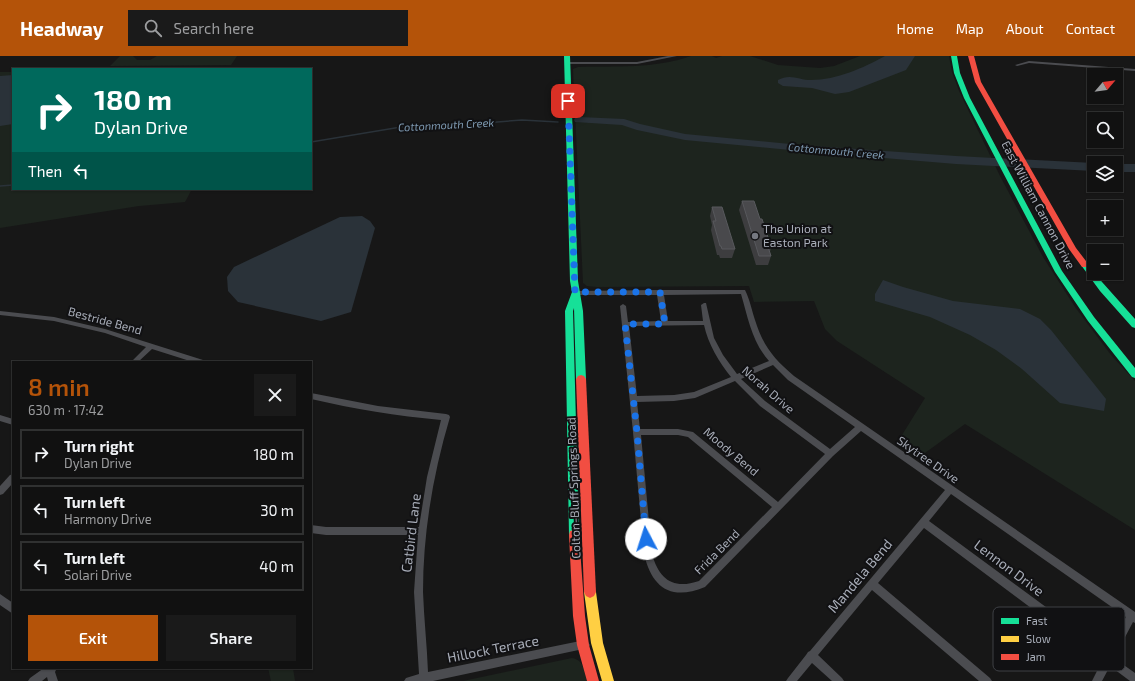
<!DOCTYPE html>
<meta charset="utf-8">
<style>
:root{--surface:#111;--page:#1a1a1a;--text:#f1f3f6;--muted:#9c9d9f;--line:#303131;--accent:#b45309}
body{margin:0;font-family:"Exo 2",sans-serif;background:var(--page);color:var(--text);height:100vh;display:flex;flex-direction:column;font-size:15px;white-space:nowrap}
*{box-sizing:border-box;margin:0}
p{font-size:13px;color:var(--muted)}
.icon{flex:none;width:22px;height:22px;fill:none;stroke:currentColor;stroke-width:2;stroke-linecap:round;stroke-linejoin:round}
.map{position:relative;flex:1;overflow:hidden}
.sheet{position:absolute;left:12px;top:305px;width:300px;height:308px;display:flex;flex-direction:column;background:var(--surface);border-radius:0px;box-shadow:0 1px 3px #0004,0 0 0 1px var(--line)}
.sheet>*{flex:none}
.banner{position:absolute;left:12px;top:12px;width:300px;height:122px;border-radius:0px;box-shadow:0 1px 3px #0004,0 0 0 1px var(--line);background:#00695c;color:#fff;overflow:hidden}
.needle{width:26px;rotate:61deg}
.fabs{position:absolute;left:1087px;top:12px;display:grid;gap:8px}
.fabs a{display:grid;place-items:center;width:36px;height:36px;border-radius:0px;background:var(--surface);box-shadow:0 1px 3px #0004,0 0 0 1px var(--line);font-size:20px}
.pin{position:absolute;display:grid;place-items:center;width:34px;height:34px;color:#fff;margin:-17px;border-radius:8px;box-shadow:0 2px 6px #0006}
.me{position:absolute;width:44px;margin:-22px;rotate:355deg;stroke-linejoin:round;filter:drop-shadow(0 0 3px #0008)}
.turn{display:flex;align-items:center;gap:14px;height:84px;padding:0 16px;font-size:18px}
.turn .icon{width:52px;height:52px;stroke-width:2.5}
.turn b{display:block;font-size:28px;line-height:34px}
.then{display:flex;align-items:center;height:38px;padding:0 16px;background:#0003;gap:8px;font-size:15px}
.round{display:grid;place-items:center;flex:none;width:42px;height:42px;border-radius:0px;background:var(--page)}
.overview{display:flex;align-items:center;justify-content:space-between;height:68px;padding:0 16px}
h1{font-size:24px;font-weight:600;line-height:30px;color:var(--accent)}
.primary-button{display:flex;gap:8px;margin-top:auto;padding:8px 16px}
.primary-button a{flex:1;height:46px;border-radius:0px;background:var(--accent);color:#fff;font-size:16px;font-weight:600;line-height:46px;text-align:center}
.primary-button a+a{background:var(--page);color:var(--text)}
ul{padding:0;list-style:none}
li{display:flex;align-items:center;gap:12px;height:50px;margin:0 8px 6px;padding:0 8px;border:2px solid var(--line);border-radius:0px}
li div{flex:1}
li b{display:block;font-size:15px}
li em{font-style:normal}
header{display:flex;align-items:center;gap:24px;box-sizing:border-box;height:56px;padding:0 20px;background:var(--accent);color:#fff}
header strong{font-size:19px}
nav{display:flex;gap:22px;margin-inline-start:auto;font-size:14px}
.search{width:280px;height:36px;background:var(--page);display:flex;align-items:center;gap:10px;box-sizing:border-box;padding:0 14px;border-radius:0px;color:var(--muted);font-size:15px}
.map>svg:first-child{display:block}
</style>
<header>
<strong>Headway</strong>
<div class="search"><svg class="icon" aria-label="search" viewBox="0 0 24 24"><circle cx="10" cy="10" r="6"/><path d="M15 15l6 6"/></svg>Search here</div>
<nav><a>Home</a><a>Map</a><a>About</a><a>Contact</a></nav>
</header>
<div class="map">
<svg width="1135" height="625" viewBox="0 0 1135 625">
<rect width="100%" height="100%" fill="#171717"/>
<!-- green -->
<g fill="#1d241e">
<path d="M120 0H133L137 4H150L157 0H237L231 9 110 10Z"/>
<path d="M691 0H712L716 2 722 0H750L778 9 820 12 834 10 860 0H949L952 16 959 35 1000 120 1043 201 1075 251 1111 299 1135 325V474L965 368 918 402 897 387 925 342 837 285 825 273 814 245 754 246 749 230 597 231 587 230 583 227 573 13 578 11C616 10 654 13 691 0Z"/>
<path d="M0 16H13V133H192L185 146 139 150 0 172Z"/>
<path d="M572 602C584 604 584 615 587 625H463Z"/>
<path d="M268 612H293L295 625H271Z"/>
</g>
<!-- water -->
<g fill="#2a3239">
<path d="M885 0H915L906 14 849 36 835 38 812 32 783 30 778 27V24C790 17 799 24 811 24 837 24 863 12 885 0Z"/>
<path d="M13 19V68L0 70V20Z"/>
<path d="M362 160 370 165 375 172 351 256 321 265 238 246 228 235 227 221 234 211 340 161Z"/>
<path d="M883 224 903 231 953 245 1020 253 1040 263 1051 274 1106 343 1104 355 1060 347 1022 313 996 294 970 279 930 261 875 245V238Z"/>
</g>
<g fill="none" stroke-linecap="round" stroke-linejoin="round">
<!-- stream -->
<g stroke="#2a3239" stroke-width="1.5">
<path d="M311 86 407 70 421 72 522 64 558 66"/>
<path d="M0 130 13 129"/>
</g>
<!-- river -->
<g fill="#2a3239" fill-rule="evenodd">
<path d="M579 61 624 63 640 68 685 78 800 89 956 100 1094 107V115L956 108 800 95 685 84 637 74 622 69 575 66 574 64 575 62Z"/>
<rect x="1116" y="108" width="19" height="8"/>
</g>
<!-- street -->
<g fill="#4b4c50" fill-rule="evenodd">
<path d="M668 0H677L637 8H567L565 7 567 6H637Z"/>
<path d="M1029 5 1135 13V15L1029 7 1017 10 1015 9Z"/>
<path d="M658 234H745C750 244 752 255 755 264 763 290 774 303 794 320L1135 556V567L1133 566 1114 602 1135 617V625H1130L1110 610 1102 625H1092L1102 605 924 472 878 527 990 622 992 625H979L872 534 818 599 842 622 844 625H832L812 607 797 625H786L788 622 806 599 808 596 810 595 945 434 861 375 833 400 705 531C671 545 652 532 644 498L633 376 620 250 623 248 626 250 628 266 661 265 657 239H575L572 237 575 235ZM741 238C748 262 752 286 769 305L737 318 723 299 714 282 706 247H704L701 249 703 265H668L664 239ZM704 269C708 288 719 306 731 321L694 336 674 339 637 340 629 270ZM773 309 788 324 855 371 830 393 765 345 741 323ZM735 325 760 350 825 398 778 446 693 376 678 373H640L637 346 674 345 695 342ZM641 379H678L688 381 772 451 699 525C673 534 659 523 652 498ZM951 438 1126 561 1107 596 929 465Z"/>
<path d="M0 255 54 261 105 273 203 304 204 306H193L152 293 138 306H131L146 291 105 277 54 265 0 259Z"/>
<path d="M311 337 378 350 446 358 449 359 450 361C433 418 423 477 423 536 424 563 427 590 428 616L585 584 588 586 590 589 588 592 433 625H404L406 622 419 618 414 536 418 479H326L311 477V469L326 471H419L427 421 441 364C397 360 354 353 311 343Z"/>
<path d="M0 359 13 363V369L0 365Z"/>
<path d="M13 418V427L3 438 0 439V430L10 419Z"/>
<path d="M0 538 13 547V558L0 549Z"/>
<path d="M44 612H57L55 616 58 625H48L47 621 42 625H28L30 622Z"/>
</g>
<!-- fast -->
<g fill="#16e098" fill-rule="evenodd">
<path d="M564 0H570L578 225 583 255 586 323 584 326H578L576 323 574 252 573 255 579 479 578 483 574 484 570 483 569 479 565 255 572 236 570 225Z"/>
<path d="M951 0H957L960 17 970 42 1062 215 1094 261 1135 312V322L1132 321 1088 265 1055 216 964 42 954 17Z"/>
<path d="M1085 206 1088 207 1094 217 1135 263V272L1132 271 1100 235 1081 209Z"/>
</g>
<!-- slow -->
<path fill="#ffcf43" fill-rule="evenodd" d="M590 530 594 532 596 536 603 587 614 625H602L591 587 584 536 586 532Z"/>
<!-- jam -->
<g fill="#f24e42" fill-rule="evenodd">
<path d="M968 0H974L981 26 1076 192 1089 209 1088 211H1082L1069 193 975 26Z"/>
<path d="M581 319 584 320 586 323 596 536 594 540 590 542 586 540 584 536 576 323 578 320Z"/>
<path d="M574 474 578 475 579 479 585 560 589 589 599 625H587L577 589 573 560 569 479 570 475Z"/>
</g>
</g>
<!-- wall -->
<g fill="#3d3d3f">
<path d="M742 145 760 163 771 191 770 196 771 200 768 209H756L739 154Z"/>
<path d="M712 151 735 193 732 202H720L719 199H717L711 174 712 169 710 160Z"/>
</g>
<!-- building -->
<g fill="#49494c" stroke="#58595d">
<path d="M742 145H754L760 163H762L767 178 771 191H768L771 200H759Z"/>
<path d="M712 151H722L735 193H722L721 190H720L713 165H716Z"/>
</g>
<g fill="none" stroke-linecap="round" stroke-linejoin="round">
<!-- route -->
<path stroke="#1a73e8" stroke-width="7" stroke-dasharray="0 12.6" d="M568 45 575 236H660L665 268H625L637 376 646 483"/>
</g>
<!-- markers -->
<circle fill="#757880" stroke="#111113" stroke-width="1.5" cx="755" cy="180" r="4"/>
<g text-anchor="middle" stroke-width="4" stroke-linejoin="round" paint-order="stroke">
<!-- far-water labels -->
<g font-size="11" font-style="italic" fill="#7f9bb3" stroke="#111113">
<text transform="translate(446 69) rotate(-3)" y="4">Cottonmouth Creek</text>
<text transform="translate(836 95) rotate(5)" y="4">Cottonmouth Creek</text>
</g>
<!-- street labels -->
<g font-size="12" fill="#a8adb8" stroke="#111113">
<text transform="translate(1038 149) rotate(62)" y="4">East William Cannon Drive</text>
<text transform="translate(105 265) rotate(15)" y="4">Bestride Bend</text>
<text transform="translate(768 334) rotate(41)" y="4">Norah Drive</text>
<text transform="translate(731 396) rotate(40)" y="4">Moody Bend</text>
<text transform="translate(928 404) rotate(35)" y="4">Skytree Drive</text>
<text transform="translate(574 432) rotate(-92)" y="4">Colton-Bluff Springs Road</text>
<text transform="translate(717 496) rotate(-45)" y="4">Frida Bend</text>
</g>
<!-- poi labels -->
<g font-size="12" fill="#a8adb8" stroke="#111113" text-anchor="start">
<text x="763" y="177">The Union at<tspan x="763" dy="14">Easton Park</tspan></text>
</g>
<!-- near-street labels -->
<g font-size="14" fill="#a8adb8" stroke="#111113">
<text transform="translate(411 477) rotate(-83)" y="5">Catbird Lane</text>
<text transform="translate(1009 512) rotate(37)" y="5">Lennon Drive</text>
<text transform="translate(860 520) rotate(-50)" y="5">Mandela Bend</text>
<text transform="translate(493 593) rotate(-11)" y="5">Hillock Terrace</text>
</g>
</g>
<!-- legend -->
<rect x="993" y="551" width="132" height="64" rx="6" fill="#111113" stroke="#3e4045" stroke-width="1"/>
<rect x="1001" y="562" width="18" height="6" fill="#16e098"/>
<rect x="1001" y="580" width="18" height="6" fill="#ffcf43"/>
<rect x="1001" y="598" width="18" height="6" fill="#f24e42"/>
<g font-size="11" fill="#a8adb8">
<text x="1026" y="569">Fast</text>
<text x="1026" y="587">Slow</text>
<text x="1026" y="605">Jam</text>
</g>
</svg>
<div class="fabs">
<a><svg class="needle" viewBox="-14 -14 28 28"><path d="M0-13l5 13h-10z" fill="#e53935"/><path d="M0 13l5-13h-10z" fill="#9c9d9f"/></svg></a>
<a><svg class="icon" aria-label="search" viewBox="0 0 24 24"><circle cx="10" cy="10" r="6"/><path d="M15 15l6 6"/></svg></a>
<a><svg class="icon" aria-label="layers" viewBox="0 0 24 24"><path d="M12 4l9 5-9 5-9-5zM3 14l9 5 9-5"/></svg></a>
<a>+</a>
<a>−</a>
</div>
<div class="pin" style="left:568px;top:45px;background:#d93025"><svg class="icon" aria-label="arrive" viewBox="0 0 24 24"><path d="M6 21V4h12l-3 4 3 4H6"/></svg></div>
<svg class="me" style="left:646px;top:483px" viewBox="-20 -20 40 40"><circle r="19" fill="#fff"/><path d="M0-13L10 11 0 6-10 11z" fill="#1a73e8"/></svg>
<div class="banner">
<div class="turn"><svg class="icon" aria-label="right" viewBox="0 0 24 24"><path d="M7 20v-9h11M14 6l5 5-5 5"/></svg><div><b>180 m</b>Dylan Drive</div></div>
<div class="then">Then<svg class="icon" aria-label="left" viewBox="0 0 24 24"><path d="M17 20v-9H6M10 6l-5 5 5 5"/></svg></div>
</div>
<section class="sheet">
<div class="overview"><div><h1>8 min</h1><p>630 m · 17:42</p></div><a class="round"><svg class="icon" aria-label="close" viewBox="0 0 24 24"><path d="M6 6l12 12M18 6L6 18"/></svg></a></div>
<ul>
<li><svg class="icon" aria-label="right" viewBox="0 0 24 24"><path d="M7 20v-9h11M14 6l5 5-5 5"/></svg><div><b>Turn right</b><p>Dylan Drive</p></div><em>180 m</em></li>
<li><svg class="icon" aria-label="left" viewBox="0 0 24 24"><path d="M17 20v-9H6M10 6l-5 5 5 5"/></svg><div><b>Turn left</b><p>Harmony Drive</p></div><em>30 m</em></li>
<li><svg class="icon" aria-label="left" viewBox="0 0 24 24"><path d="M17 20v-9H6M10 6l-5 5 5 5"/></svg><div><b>Turn left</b><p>Solari Drive</p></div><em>40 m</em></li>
</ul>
<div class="primary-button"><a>Exit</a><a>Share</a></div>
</section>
</div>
